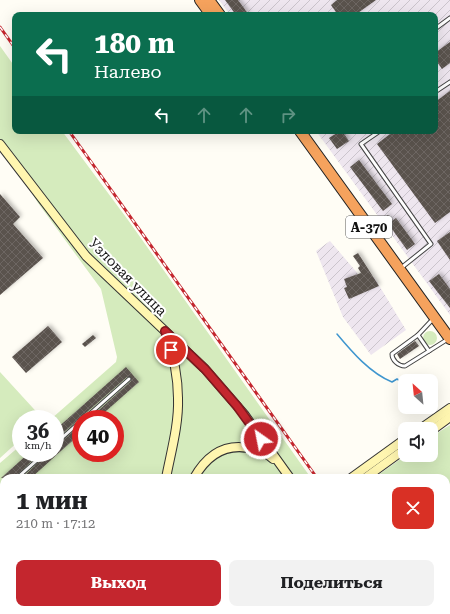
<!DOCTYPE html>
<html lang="ru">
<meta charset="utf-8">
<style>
:root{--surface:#fff;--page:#f2f2f2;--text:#202124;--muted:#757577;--accent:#c4262e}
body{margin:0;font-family:"Roboto Serif",serif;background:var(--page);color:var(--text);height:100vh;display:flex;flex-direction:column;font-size:15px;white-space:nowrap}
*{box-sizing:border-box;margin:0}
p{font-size:13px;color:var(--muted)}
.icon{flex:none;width:22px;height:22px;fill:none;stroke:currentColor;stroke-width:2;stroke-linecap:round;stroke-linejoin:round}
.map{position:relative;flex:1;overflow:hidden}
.sheet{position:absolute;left:0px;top:474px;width:450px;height:140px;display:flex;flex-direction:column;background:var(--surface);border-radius:12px 12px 0 0;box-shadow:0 4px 16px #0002}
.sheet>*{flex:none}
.top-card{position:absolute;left:12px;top:12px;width:426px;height:122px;border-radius:8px;box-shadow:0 4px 16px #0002;background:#0b6e4f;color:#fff;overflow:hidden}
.needle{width:26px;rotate:333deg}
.buttons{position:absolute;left:398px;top:374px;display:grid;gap:8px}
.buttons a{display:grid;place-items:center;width:40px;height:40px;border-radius:8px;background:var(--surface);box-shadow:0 4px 16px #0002;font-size:20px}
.speed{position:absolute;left:12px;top:410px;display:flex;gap:8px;font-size:20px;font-weight:700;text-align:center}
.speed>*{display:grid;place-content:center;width:52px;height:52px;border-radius:50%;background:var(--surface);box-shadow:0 4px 16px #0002;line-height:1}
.speed small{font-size:10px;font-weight:400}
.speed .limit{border:6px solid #d22;background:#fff;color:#111}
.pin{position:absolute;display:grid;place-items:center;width:34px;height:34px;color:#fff;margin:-17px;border:2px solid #fff;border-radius:50%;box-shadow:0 1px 4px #0007}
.me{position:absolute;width:44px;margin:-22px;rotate:327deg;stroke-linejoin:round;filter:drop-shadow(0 0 3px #0008)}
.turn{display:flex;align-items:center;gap:14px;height:84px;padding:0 16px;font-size:18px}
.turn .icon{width:52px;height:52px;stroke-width:2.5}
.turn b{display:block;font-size:28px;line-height:34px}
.lanes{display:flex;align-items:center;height:38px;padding:0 16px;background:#0003;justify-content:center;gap:20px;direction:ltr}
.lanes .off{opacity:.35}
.round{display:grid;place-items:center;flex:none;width:42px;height:42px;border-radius:8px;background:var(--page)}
.overview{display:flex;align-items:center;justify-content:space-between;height:68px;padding:0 16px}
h1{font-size:24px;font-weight:700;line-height:30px}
.action{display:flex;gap:8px;margin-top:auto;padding:8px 16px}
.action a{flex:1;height:46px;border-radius:8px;background:var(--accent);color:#fff;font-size:16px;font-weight:700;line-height:46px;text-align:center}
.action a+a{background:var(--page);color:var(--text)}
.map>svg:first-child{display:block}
</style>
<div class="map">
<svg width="450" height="614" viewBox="0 0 450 614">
<defs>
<pattern id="industrial-furrows" width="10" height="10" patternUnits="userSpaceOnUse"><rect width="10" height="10" fill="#eee6ef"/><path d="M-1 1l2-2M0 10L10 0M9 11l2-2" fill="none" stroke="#cbc4cc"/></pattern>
<pattern id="forest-firs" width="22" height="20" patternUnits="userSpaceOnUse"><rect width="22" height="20" fill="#b9dc9c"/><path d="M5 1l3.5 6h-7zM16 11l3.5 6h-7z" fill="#9ebc85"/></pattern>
<pattern id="wetland-marsh" width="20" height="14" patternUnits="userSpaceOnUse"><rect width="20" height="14" fill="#d5ebbd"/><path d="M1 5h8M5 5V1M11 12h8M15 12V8" fill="none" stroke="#b6c8a1"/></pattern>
<pattern id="building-cross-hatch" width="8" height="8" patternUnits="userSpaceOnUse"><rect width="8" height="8" fill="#5a524d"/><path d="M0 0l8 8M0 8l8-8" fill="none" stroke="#6d6662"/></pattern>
<filter id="shadow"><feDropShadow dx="2" dy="-2" stdDeviation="2" flood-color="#0004"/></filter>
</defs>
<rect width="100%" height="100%" fill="#fffdf5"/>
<!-- industrial -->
<g fill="url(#industrial-furrows)">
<path d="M219 0H450V315L316 131H435V15H230Z"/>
<path d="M330 241 365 282 374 277 406 330 371 355 343 317 316 251Z"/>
</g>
<!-- green -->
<g fill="#d5ebbd" fill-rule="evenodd">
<path d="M0 46 15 67V131H62L128 220 311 478H4V558L0 560V463L21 445V453H55V419H51L116 362 117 357 101 289 38 203 0 141ZM81 419H115V453H81Z"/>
<circle cx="430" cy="338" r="7"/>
<path d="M0 372 43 419H21V439L0 458Z"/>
<path d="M450 425V508L446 510V478H374L406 455H431V437Z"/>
<path d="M446 570 450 576V614H419L418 610H446Z"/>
<path d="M4 602V610H82L74 614H16L0 611V603Z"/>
<path d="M93 610H147L140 614H87Z"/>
</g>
<!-- forest -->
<path fill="url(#forest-firs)" d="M177 610H243L245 614H170Z"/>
<!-- wetland -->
<path fill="url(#wetland-marsh)" d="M256 610H328L326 614H258Z"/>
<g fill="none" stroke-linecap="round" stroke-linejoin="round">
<!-- stream -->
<g stroke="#3f96cf" stroke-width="1.5">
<path d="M337 334C352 352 370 373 392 382L397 379 405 384"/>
<path d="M427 407 430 410"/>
</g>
</g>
<!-- building -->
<g fill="url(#building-cross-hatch)" filter="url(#shadow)">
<path d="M225 0H238L249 15H236Z"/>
<path d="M337 0H376L355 15H338L331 5Z"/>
<path d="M450 42V63L442 69 435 59V53Z"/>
<path d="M450 91V212L435 223 377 144 394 131H435V102Z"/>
<path d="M340 131H342L349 141 337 149 329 138Z"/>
<path d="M359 160 392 204 383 211 350 167Z"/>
<path d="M0 194 20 217 13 224 43 258 0 295Z"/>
<path d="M388 215 392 221 396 218 415 244 407 250 384 218Z"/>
<path d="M450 232V260L437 241Z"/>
<path d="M358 253 379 286 349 299 344 288 347 287 344 279 361 273 358 268 360 266 353 256Z"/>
<path d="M439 274 450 289V308L429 281Z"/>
<path d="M48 326 62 342 26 373 12 357Z"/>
<path d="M93 335 96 338 85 347 82 344Z"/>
<path d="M415 341 419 346 400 359 397 354Z"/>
<path d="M126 367 139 382 97 419H89L131 381V377H127L55 440V430Z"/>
<path d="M81 425V433L31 478H22L48 453H55V447Z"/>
<path d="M29 453H40L14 478H1Z"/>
</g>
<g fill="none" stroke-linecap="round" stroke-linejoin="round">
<!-- lane casing -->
<g stroke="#444" stroke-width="5">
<g id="lane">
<path d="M435 29 450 18"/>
<path d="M435 92 450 82"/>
<path d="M380 131 361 144 431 244 401 268"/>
<path d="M433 319 418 335 429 351 448 339"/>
<path d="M418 335 392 354C392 360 398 366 405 366L429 351"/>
<path d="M84 419 129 379"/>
<path d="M55 444 81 421"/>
<path d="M17 478 45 453"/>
<path d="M0 493 4 490"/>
</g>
</g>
<!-- street casing -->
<g stroke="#444" stroke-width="8">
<path id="street" d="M0 557 4 555"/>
</g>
<!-- secondary casing -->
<g stroke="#333" stroke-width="10">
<g id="secondary">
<path d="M0 144 86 256 205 369 244 414 290 478"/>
<path d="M166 333C173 354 178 376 178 398 179 424 171 452 166 478"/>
<path d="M420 429 450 408"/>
<path d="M431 431 450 417"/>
<path d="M194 478C208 453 228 441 257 450 263 452 268 454 273 459"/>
<path d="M351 478 405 439"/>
<path d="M365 478 405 449"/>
<path d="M246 610 248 614"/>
<path d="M371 610V614"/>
<path d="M129 614 132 610"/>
<path d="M154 614 161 610"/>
<path d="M339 614V610"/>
</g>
</g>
<!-- highway casing -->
<g stroke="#222" stroke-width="12">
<g id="highway">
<path d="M200 0 211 15"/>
<path d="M209 0 220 15"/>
<path d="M300 131 450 339"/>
</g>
</g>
<!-- lane -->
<use href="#lane" stroke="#fff" stroke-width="3"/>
<!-- street -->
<use href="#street" stroke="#fff" stroke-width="5.5"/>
<!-- secondary -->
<use href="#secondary" stroke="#fff6b0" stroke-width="8"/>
<!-- highway -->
<use href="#highway" stroke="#f5a25d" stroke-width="10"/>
<!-- rail casing -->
<g stroke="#c4262e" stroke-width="3">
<g id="rail">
<path d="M0 27 15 48"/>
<path d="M69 131 317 478"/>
<path d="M391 610 392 614"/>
</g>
</g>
<!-- rail -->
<use href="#rail" stroke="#fff" stroke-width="1.5" stroke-dasharray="4.5" stroke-linecap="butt"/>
</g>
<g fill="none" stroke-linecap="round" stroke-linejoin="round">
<!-- route casing -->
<g stroke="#7f191e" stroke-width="10">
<path id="route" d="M171 350 165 331 205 369 237 406 261 439"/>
</g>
<!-- route -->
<use href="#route" stroke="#c4262e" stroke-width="7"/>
</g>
<g text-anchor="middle" stroke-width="4" stroke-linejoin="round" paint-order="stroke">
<!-- shield labels -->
<rect fill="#fff" stroke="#585858" stroke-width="1" x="346" y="216" width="46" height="22" rx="3"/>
<g font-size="13" font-weight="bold" fill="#111">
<text x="369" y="232">А-370</text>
</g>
<!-- street labels -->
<g font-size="14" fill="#111" stroke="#fff">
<text transform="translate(128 277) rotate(45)" y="5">Узловая улица</text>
</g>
</g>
</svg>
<div class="buttons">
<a><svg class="needle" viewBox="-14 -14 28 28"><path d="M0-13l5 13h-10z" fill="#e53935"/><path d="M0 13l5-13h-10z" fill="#757577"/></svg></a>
<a><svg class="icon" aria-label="sound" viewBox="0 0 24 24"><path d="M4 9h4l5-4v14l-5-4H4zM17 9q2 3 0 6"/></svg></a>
</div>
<div class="speed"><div>36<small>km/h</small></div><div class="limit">40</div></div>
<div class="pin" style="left:171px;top:350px;background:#d93025"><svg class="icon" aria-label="arrive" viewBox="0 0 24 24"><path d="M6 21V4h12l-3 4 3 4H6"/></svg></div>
<svg class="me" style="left:261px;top:439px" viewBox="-20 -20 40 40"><circle r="17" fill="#c4262e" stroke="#fff" stroke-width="3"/><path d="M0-11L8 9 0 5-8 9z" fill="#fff"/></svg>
<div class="top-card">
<div class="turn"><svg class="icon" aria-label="left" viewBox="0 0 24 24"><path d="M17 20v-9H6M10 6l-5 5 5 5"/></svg><div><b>180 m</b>Налево</div></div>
<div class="lanes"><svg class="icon" aria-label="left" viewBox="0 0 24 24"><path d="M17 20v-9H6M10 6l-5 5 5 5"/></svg><svg class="icon off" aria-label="ahead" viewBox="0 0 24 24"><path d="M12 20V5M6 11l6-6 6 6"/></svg><svg class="icon off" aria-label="ahead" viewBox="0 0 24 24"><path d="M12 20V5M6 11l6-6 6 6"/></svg><svg class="icon off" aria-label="right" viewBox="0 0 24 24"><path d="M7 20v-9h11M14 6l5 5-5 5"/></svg></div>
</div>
<section class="sheet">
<div class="overview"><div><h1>1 мин</h1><p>210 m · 17:12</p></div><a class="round" style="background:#d93025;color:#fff"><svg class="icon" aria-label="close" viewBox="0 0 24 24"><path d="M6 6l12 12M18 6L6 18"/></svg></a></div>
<div class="action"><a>Выход</a><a>Поделиться</a></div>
</section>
</div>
